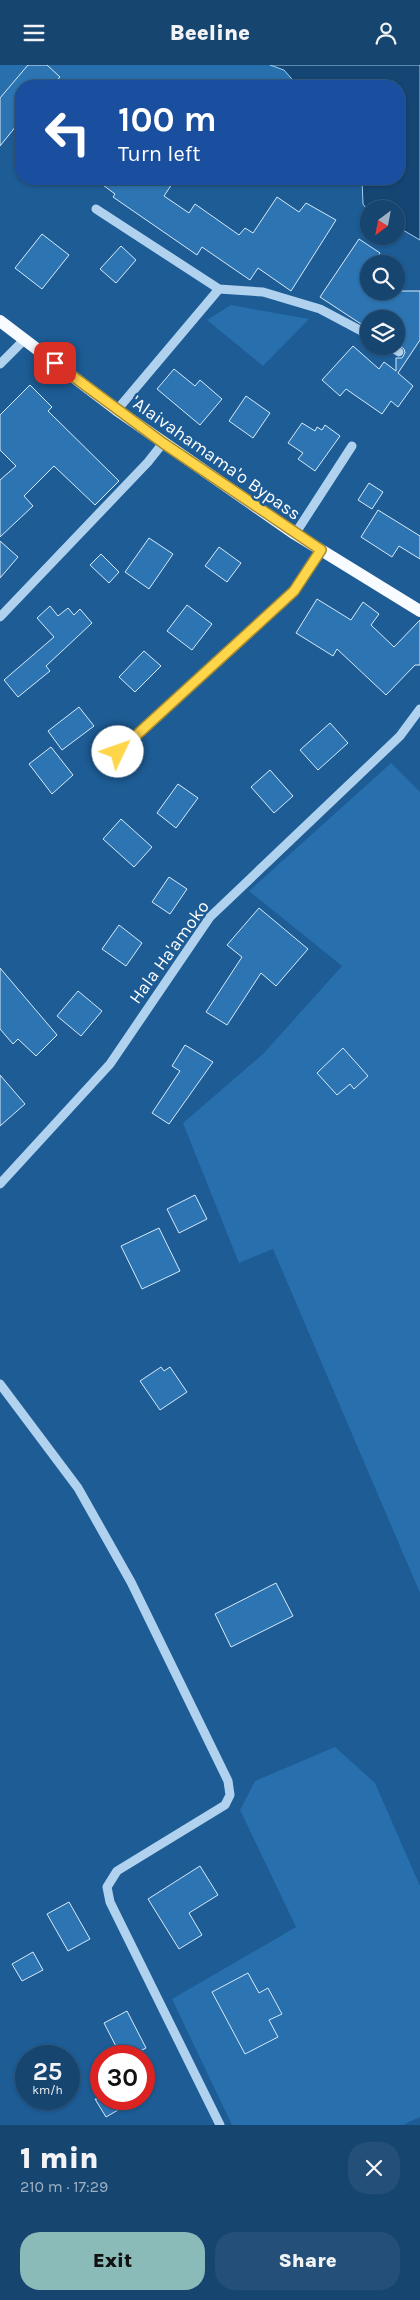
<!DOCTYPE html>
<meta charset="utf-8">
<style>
:root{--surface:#164570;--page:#234f78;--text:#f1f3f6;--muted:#9eb1c3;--line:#355d83;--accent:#8bbbb9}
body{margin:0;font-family:Karla,sans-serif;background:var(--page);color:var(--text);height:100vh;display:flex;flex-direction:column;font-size:19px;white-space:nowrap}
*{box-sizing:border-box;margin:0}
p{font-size:16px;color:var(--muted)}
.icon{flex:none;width:28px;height:28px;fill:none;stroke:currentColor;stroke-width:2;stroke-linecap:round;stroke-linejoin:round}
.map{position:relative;height:2060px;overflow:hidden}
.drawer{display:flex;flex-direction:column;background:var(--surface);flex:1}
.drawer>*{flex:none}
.banner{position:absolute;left:15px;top:15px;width:390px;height:105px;border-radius:20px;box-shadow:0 1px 4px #0004,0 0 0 1px var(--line);background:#1a4fa0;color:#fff;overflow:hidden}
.needle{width:32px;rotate:212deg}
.tools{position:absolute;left:360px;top:135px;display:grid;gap:10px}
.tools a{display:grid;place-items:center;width:45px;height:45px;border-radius:50%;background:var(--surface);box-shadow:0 1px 4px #0004,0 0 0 1px var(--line);font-size:25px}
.speed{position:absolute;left:15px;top:1980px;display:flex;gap:10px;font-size:25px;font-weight:700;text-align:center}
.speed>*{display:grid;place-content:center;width:65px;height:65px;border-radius:50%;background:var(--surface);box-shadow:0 1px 4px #0004,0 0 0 1px var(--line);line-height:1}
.speed small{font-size:12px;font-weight:400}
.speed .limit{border:8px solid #d22;background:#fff;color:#111}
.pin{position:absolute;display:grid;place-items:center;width:42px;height:42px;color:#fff;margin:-21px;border-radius:10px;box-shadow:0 2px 8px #0006}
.me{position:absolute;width:55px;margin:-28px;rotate:48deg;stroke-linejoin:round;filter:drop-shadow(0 0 4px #0008)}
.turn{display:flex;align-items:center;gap:18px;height:105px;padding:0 20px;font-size:22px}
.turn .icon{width:65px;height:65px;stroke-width:2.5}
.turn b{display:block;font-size:35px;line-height:42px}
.round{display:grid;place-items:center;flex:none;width:52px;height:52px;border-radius:20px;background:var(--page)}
.headline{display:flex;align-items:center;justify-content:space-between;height:85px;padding:0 20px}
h1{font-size:30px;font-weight:800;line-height:38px}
.action{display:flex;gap:10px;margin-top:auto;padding:10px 20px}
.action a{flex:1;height:58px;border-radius:20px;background:var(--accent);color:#111;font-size:20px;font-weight:800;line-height:58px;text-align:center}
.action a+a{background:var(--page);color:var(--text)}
header{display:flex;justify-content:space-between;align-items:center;height:65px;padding:0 20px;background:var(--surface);font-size:22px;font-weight:800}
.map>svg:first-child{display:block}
</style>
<header><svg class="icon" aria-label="menu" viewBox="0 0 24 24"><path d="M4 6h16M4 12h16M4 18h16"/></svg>Beeline<svg class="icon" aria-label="person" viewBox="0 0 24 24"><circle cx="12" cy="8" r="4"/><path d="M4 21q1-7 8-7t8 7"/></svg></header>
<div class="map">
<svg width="420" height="2060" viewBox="0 0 420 2060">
<rect width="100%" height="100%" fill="#1d5c95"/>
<!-- green -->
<g fill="#276fad">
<path d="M0 0H420V175L396 161V144H369V147L363 139 362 114H399V21H21V63L16 60 0 30Z"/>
<path d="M231 240 309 254 263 301 207 255Z"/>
<path d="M391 698 420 727V1528L273 1184 239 1198 183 1058 264 988 342 901 249 826Z"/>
<path d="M335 1682 375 1718 420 1821V2052L403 2060H232L172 1934 296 1862 240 1745 255 1716Z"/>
</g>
<!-- water -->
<path fill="#144573" stroke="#a4cef0" d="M270 0H420V175L396 161V144H369V147L363 139 362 114H399V21H298L284 5Z"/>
<!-- building -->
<g fill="#2d74b2" stroke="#d7eafa">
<path d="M28 0H47L60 12 52 21H21V55L0 81V33Z"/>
<path d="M95 114H164L172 119 164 131 189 148 195 139 239 170 245 163 253 168 277 132 299 147 306 138 336 155 291 226 258 203 250 215 202 182 197 190 113 132 115 129Z"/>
<path d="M42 169 69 190 42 224 15 203Z"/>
<path d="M359 174 380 188 373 199H369V226H420V275L398 308 413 321 398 342 391 336 382 349 346 324 340 331 322 315 353 281 379 304 384 297 396 306V293H402L405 288 404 284 396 278V254H364L361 259 320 232Z"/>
<path d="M121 181 136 195 116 218 100 204Z"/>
<path d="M174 304 195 321 200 315 222 334 200 360 157 324Z"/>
<path d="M30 320 52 342 48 346 119 416 95 440 54 401 24 431 33 441 0 472V415L16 401 0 385V350Z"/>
<path d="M246 331 270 348 253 373 229 356Z"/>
<path d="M302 358 315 366 317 362 322 365 325 360 340 371 315 406 298 394 303 388 288 378Z"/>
<path d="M369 418 383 427 372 444 358 435Z"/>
<path d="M378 445 420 471V494L399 481 392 492 361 472Z"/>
<path d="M149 473 173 489 149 524 125 507Z"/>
<path d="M0 476 18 492 0 513Z"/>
<path d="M219 482 241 498 227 517 205 501Z"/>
<path d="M101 489 119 507 109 518 90 500Z"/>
<path d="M317 534 351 555 363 537 379 549 371 560 394 582 420 555V600H415L386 630 337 584 333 591 296 568Z"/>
<path d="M187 540 212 559 192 585 167 566Z"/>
<path d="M50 541 58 551 68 543 74 550 80 544 92 558 46 601 50 606 18 632 4 615 54 572 37 553Z"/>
<path d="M144 586 161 601 135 627 119 612Z"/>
<path d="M79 642 94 661 62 685 48 666Z"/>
<path d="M330 658 348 678 318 705 300 685Z"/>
<path d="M51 682 73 710 52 729 29 699Z"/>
<path d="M270 705 293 731 274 748 251 722Z"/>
<path d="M178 719 198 733 176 763 157 748Z"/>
<path d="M121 754 152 782 134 802 103 774Z"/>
<path d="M169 812 187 824 170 849 152 837Z"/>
<path d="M259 843 308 884 276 921 261 908 227 960 206 947 242 892 227 880Z"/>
<path d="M119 860 142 878 126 901 102 884Z"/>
<path d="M0 903 57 970 36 991 18 974 13 979 0 964Z"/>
<path d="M78 926 102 946 81 971 57 951Z"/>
<path d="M185 980 213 997 169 1059 152 1048 180 1006 172 1001Z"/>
<path d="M343 983 368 1011 354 1024 350 1019 337 1030 317 1008Z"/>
<path d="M0 1010 25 1039 0 1061Z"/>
<path d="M195 1130 207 1154 179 1168 167 1144Z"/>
<path d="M159 1163 180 1206 142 1224 121 1181Z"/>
<path d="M161 1302 164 1306 170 1302 187 1327 160 1345 140 1316Z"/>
<path d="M276 1518 293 1551 231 1582 215 1549Z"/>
<path d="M200 1801 218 1830 189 1848 202 1870 179 1884 148 1834Z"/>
<path d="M69 1837 90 1874 68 1886 47 1849Z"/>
<path d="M33 1887 43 1905 22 1916 12 1899Z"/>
<path d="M248 1908 259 1928 268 1923 282 1949 269 1955 278 1972 245 1989 212 1927Z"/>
<path d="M127 1946 146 1983 130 1991H121L104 1958Z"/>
<path d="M95 2034H137L106 2052Z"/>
</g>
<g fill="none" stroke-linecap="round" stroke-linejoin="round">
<!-- minor -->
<g stroke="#b0d2ef" stroke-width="9">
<path d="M96 144 219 224 263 227 320 244 369 270"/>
<path d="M389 281 399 287"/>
<path d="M0 299 24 275"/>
<path d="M117 345 219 224"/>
<path d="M295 469 352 381"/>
<path d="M0 552 148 397 163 378"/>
<path d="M118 687 294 526 321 485"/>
<path d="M0 1119 110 999 210 852 400 671 420 644"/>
<path d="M0 1319 78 1423 131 1517 228 1716 230 1730 225 1740 117 1806 107 1822 110 1837 220 2060"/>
</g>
<!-- major -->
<path stroke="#f8fbff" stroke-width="12" d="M0 256 117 345 295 469 420 546"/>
</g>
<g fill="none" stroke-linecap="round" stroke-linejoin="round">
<!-- route casing -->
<g stroke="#a68a30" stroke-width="12">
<path id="route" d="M55 298 163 378 321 485 294 526 118 687"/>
</g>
<!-- route -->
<use href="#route" stroke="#ffd54a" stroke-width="9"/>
</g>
<g text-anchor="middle" stroke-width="5" stroke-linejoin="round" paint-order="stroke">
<!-- street labels -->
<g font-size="18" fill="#fff" stroke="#1d5c95">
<text transform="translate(216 393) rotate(35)" y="6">'Alaivahamama'o Bypass</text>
<text transform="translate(169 887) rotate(-54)" y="6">Hala Ha'amoko</text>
</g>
</g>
</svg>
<div class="tools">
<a><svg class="needle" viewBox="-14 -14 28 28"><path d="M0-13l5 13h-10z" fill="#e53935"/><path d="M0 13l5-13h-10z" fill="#9eb1c3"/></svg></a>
<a><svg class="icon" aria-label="search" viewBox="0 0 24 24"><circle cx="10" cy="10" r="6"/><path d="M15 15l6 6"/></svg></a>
<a><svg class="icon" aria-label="layers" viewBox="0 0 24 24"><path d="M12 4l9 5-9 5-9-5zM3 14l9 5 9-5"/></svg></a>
</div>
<div class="speed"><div>25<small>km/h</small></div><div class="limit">30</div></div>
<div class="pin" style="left:55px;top:298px;background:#d93025"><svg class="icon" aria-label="arrive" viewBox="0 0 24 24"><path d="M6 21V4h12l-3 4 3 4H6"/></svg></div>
<svg class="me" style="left:118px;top:687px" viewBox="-20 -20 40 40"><circle r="19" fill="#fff"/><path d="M0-13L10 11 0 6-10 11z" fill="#ffd54a"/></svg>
<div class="banner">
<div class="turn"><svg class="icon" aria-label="left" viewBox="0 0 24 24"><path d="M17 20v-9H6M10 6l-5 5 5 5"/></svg><div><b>100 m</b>Turn left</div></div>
</div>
</div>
<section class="drawer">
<div class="headline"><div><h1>1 min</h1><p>210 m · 17:29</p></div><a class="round"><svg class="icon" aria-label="close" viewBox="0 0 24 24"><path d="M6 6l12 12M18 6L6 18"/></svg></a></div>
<div class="action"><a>Exit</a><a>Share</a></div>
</section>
